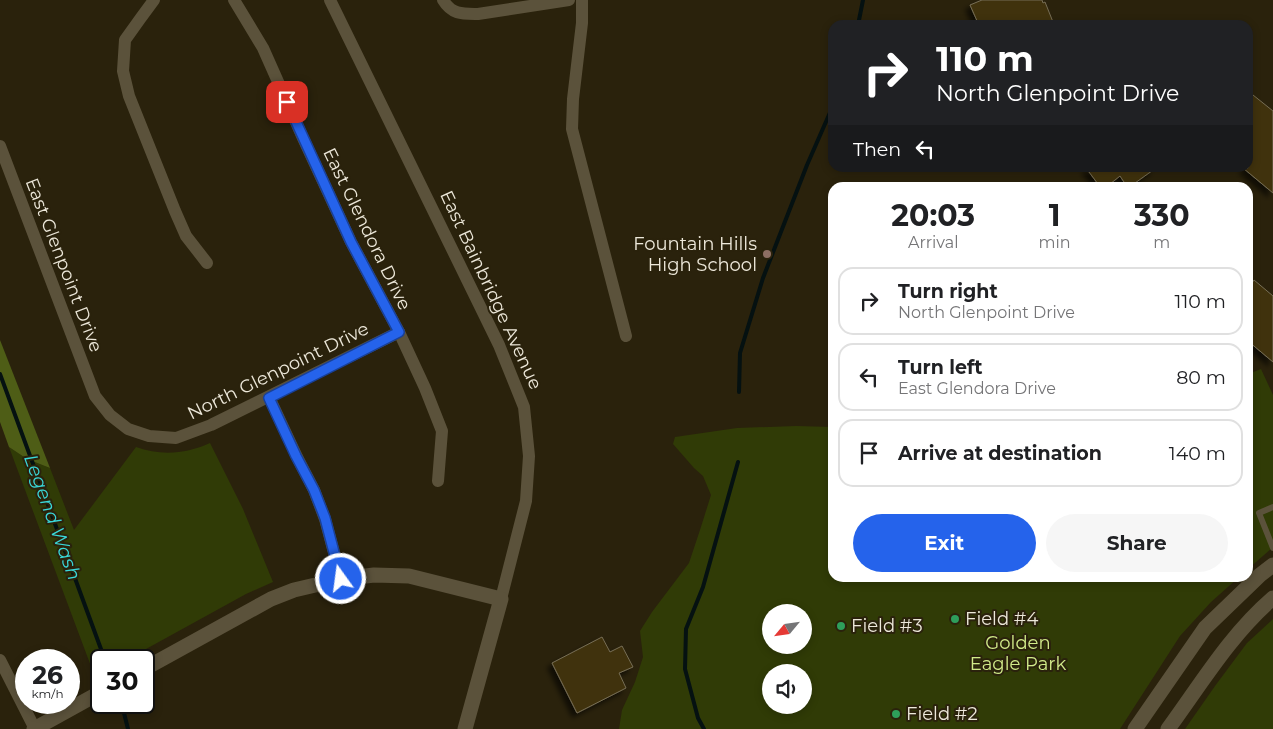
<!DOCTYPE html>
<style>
:root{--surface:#fff;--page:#f6f6f6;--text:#202124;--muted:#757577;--line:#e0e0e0;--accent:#2563eb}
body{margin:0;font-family:Montserrat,sans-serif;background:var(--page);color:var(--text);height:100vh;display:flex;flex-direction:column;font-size:19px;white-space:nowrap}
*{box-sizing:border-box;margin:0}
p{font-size:16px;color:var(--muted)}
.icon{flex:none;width:28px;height:28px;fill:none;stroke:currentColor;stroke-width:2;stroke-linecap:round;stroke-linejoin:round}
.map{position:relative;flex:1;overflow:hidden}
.drawer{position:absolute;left:828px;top:182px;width:425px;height:400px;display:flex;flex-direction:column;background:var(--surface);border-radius:15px;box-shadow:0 2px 8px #0003}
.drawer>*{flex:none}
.banner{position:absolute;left:828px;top:20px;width:425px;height:152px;border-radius:15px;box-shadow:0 2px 8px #0003;background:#202124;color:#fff;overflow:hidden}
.needle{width:32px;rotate:241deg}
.tools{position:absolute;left:762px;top:604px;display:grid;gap:10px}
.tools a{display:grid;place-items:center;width:50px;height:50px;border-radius:50%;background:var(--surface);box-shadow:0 2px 8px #0003;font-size:25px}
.speed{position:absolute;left:15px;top:649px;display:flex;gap:10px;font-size:25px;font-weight:700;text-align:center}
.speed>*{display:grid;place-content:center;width:65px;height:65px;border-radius:50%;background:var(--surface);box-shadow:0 2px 8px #0003;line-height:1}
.speed small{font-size:12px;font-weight:400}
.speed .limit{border:2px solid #111;border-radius:8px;background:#fff;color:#111}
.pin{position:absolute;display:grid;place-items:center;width:42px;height:42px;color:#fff;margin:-21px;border-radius:10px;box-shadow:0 2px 8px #0006}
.me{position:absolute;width:55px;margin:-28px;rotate:346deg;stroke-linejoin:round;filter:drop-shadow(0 0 4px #0008)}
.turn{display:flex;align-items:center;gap:18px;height:105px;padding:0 25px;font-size:22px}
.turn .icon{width:65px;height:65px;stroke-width:2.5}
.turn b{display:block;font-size:35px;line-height:42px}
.then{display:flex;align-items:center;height:48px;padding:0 25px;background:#0003;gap:10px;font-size:19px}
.eta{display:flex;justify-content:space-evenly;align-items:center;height:85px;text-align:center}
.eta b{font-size:30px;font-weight:700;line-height:35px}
.button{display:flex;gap:10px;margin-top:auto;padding:10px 25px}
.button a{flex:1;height:58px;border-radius:30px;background:var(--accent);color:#fff;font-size:20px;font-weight:700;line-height:58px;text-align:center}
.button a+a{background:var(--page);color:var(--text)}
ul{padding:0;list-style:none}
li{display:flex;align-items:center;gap:15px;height:68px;margin:0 10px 8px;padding:0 15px;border:2px solid var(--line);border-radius:15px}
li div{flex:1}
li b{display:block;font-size:19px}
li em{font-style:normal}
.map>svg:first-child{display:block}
</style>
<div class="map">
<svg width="1273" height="729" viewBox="0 0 1273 729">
<defs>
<filter id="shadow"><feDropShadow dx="-4.5" dy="4.5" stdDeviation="2.5" flood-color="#0009"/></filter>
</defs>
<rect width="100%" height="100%" fill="#2a220c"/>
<!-- green -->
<g fill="#303b06" fill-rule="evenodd">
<path d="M1261 369 1273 395V547L1248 569V374Z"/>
<path d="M796 426 832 427V578H1238L1211 602 1180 636 1120 729H619L622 710 635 682 643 657 640 631 652 612 689 563 700 530 711 495 703 476 694 468 673 444 675 437 737 428ZM804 612V645H771V612ZM804 672V705H771V672Z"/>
<path d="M210 443 243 509 273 582 246 594 126 660H101V674L95 677 9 447 27 459 50 468 74 530 136 447C161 456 186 454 210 443Z"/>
<path d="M1273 619V729H1185L1215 686 1247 643Z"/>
</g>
<!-- forest -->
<path fill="#4e5d16" d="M0 340 50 468 27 459 9 447 0 422Z"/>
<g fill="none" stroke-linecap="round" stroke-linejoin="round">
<!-- stream -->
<g stroke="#051111" stroke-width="4">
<path d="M858 25 863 0"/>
<path d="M0 374 105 660"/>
<path d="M739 392 740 353 763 278 807 165 832 108"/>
<path d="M123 709 128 729"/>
<path d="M704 729 698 718 685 669 686 629 703 587 738 462"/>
</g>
</g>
<!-- building -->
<g fill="#3f320b" stroke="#776e56" filter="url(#shadow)">
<path d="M982 0H1042L1043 3 1045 2 1053 22 1045 25H982L980 22 978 23 970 5Z"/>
<path d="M1248 91 1273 111V193L1243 168H1248Z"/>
<path d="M1086 168H1156L1128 188 1120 176 1105 188H1101Z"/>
<path d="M1254 280 1273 296V362L1248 341V289Z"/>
<path d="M602 637 610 652 622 646 633 667 619 673 626 688 577 713 552 663Z"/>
</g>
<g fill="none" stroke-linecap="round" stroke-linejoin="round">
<!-- service -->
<path stroke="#5b523b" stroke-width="6" d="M1273 507 1259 513 1273 548"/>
<!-- minor -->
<g stroke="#5b523b" stroke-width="12">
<path d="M154 0 140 19 125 40 123 71 129 96 175 211 186 236 207 263"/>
<path d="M234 0 263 48 303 138 351 242 399 332 425 388 442 431 438 481"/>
<path d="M330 0 499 345 524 407 529 456 526 501 501 599"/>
<path d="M443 0C452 15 463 14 478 14L569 0"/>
<path d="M582 0V23L573 99 572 129 626 336"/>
<path d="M0 146 95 396 110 415 128 429 149 436 176 438 211 425 399 332"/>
<path d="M269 397 297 457 314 490 325 519 341 579"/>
<path d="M0 660 35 729"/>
</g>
<!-- tertiary -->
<g stroke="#5b523b" stroke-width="15">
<path d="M144 669 271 599 294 590 341 579 374 575 409 576 501 599 465 729"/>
<path d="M34 729 101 692"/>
<path d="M1135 729 1205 628 1260 575 1273 565"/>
<path d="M1168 729C1201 684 1230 635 1273 598"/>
</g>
</g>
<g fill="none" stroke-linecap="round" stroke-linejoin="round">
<!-- route casing -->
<g stroke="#184099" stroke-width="12">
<path id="route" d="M287 102 351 242 399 332 269 398 296 456 314 490 325 518 341 579"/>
</g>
<!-- route -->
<use href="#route" stroke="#2563eb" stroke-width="9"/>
</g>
<!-- markers -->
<circle fill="#8d6e63" stroke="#2a220c" stroke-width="2" cx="767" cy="254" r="5"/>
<g fill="#2e9e5b" stroke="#2a220c" stroke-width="2">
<circle cx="955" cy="619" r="5"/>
<circle cx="841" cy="626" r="5"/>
<circle cx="896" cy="714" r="5"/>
</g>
<g text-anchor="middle" stroke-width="4" stroke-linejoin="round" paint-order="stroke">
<!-- street labels -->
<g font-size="18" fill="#ede8da" stroke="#2a220c">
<text transform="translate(367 229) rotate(64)" y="6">East Glendora Drive</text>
<text transform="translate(64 265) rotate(69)" y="6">East Glenpoint Drive</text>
<text transform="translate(491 290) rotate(65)" y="6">East Bainbridge Avenue</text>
<text transform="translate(278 371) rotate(-26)" y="6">North Glenpoint Drive</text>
</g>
<!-- poi labels -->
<g font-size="18" fill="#ede8da" stroke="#2a220c" text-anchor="start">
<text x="757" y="250" text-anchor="end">Fountain Hills<tspan x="757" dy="21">High School</tspan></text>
<text x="965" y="625">Field #4</text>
<text x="851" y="632">Field #3</text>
<text x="906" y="720">Field #2</text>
</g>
<!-- park labels -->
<g font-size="18" fill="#d1ea89" stroke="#2a220c">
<text x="1018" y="649">Golden<tspan x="1018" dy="21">Eagle Park</tspan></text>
</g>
<!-- water labels -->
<g font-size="19" font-style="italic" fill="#3ad8d9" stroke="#2a220c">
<text transform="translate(53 517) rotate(70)" y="7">Legend Wash</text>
</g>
</g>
</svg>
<div class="tools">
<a><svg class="needle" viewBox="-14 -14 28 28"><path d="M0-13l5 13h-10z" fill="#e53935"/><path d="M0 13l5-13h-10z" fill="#757577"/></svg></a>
<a><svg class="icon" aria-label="sound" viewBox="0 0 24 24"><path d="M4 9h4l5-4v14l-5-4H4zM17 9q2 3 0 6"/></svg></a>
</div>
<div class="speed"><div>26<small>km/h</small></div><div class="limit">30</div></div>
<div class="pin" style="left:287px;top:102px;background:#d93025"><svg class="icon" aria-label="arrive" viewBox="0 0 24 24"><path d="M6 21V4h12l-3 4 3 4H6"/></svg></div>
<svg class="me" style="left:341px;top:579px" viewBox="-20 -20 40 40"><circle r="17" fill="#2563eb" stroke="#fff" stroke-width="3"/><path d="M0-11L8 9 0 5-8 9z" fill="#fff"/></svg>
<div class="banner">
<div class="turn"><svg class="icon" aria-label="right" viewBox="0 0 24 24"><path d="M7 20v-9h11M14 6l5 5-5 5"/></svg><div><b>110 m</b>North Glenpoint Drive</div></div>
<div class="then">Then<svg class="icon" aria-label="left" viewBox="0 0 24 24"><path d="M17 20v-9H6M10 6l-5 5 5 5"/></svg></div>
</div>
<section class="drawer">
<div class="eta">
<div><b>20:03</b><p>Arrival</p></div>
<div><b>1</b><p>min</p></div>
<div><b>330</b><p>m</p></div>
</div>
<ul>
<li><svg class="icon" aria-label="right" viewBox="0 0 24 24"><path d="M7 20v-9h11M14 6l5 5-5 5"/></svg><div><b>Turn right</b><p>North Glenpoint Drive</p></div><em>110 m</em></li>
<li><svg class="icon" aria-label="left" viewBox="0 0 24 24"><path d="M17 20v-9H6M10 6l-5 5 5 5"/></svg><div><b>Turn left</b><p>East Glendora Drive</p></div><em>80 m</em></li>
<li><svg class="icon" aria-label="arrive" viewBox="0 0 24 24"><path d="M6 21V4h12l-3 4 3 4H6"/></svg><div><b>Arrive at destination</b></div><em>140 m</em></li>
</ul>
<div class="button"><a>Exit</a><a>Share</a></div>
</section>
</div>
